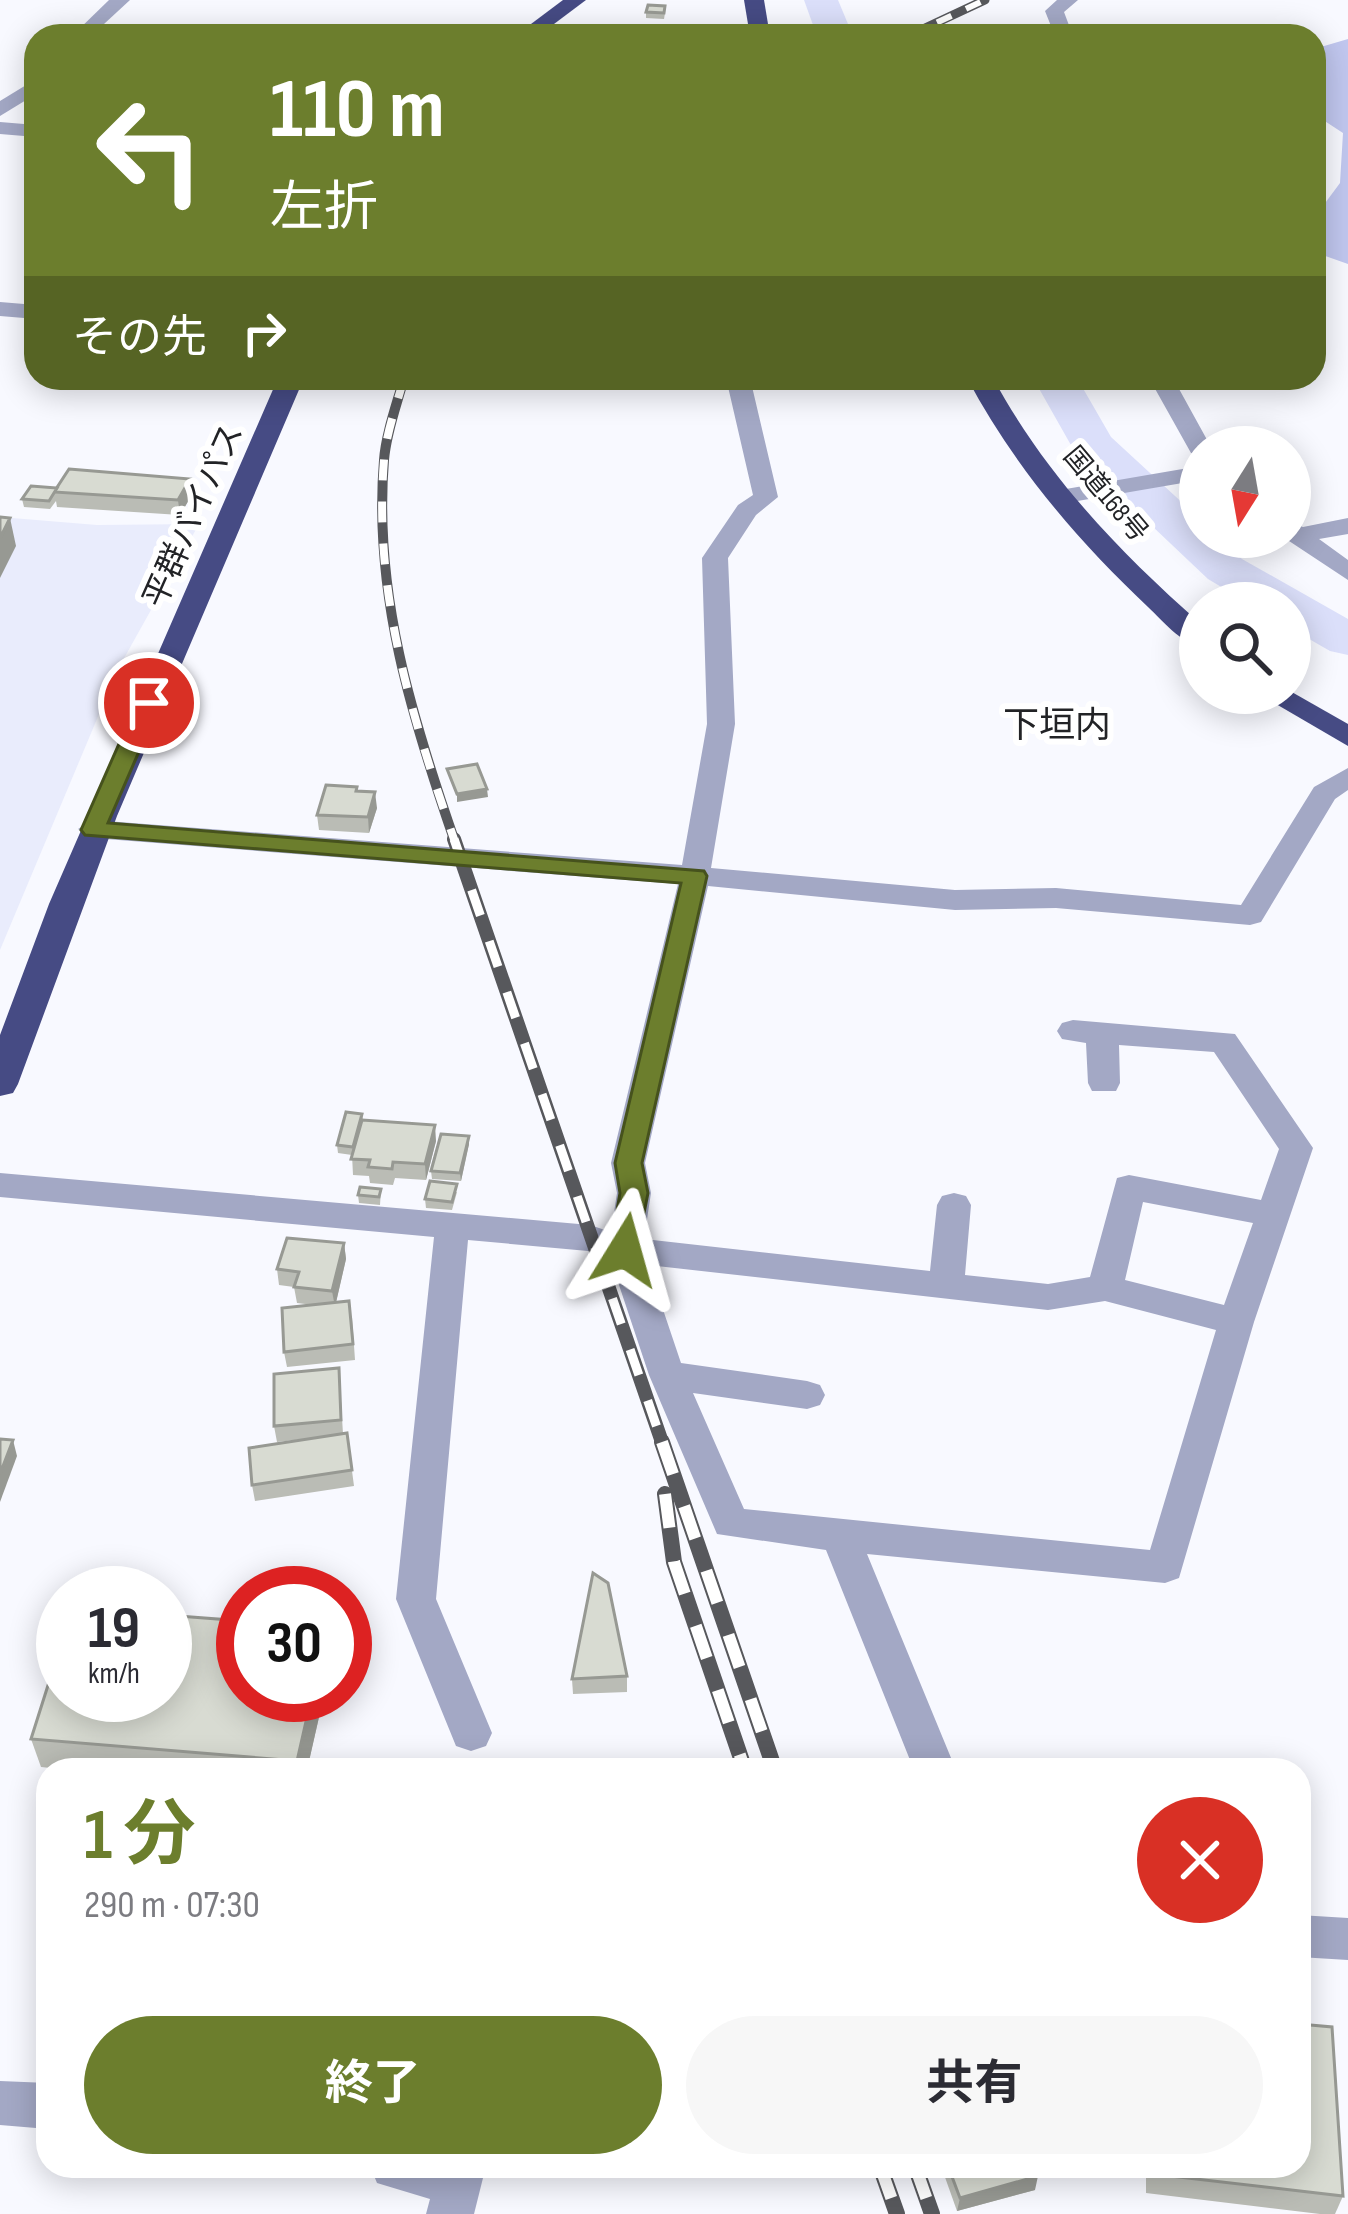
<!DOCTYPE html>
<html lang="ja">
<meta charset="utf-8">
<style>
:root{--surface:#fff;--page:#f7f7f7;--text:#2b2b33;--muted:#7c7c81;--accent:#6c7e2d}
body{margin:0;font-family:"Sofia Sans Condensed","Noto Sans JP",sans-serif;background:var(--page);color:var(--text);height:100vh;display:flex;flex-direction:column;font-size:45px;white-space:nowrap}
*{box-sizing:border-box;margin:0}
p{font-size:39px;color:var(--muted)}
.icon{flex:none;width:66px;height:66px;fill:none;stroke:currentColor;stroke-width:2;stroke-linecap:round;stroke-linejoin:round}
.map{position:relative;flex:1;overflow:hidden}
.details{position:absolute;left:36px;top:1758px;width:1275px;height:420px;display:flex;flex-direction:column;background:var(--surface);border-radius:36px;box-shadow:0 6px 30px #0003}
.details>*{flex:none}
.hud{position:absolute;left:24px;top:24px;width:1302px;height:366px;border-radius:36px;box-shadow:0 6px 30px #0003;background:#6c7e2d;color:#fff;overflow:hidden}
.needle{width:78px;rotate:191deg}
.buttons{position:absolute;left:1179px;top:426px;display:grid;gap:24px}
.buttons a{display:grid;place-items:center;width:132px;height:132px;border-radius:50%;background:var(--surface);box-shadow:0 6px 30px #0003;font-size:60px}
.speed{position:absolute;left:36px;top:1566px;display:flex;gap:24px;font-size:60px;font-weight:700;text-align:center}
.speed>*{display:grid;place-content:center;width:156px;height:156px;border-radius:50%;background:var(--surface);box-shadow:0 6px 30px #0003;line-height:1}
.speed small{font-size:30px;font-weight:400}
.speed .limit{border:18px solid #d22;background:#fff;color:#111}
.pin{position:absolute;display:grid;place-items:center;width:102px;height:102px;color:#fff;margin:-51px;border:6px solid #fff;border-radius:50%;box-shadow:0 3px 12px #0007}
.me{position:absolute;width:132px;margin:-66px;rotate:8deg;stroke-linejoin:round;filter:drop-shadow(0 0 9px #0008)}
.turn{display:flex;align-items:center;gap:42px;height:252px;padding:0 48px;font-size:54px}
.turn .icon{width:156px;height:156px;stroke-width:2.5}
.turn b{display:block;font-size:84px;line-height:102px}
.then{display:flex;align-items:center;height:114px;padding:0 48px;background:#0003;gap:24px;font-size:45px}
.round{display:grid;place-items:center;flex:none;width:126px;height:126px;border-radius:63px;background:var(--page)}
.summary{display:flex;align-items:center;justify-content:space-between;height:204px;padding:0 48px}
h1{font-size:72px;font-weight:700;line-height:90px;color:var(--accent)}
.action{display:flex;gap:24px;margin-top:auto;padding:24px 48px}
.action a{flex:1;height:138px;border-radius:72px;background:var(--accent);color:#fff;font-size:48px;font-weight:700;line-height:138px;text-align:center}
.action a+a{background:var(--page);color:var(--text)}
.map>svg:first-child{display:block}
</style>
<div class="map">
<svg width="1348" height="2214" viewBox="0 0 1348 2214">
<rect width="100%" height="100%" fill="#f8f9ff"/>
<!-- built -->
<path fill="#e9ecfc" d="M0 517 97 525 199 524 118 669 0 950Z"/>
<!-- green -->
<path fill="#c1c7ef" d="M1348 39V264L1314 252V218L1340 183 1343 133 1314 114V49Z"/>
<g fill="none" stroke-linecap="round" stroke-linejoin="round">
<!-- river -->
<g fill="#dbdffa" fill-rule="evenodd">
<path d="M804 0H838L853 36H817Z"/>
<path d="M1033 378H1077L1111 437 1200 519V537H1219L1242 559 1348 619V655L1330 651 1290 628V603H1248L1208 579 1076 454Z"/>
</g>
<!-- minor -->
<g fill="#a3a8c5" fill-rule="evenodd">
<path d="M109 0H130L91 36H72Z"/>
<path d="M1057 0H1078L1064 12 1073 36H1055L1045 11Z"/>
<path d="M36 79V94L0 116V101Z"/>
<path d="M0 122 36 125V137L0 134Z"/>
<path d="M0 302 36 305V319L0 316Z"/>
<path d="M726 378H750L778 497 756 515 728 558 735 724 711 868 955 890 1056 888 1241 905 1314 787 1348 768V790L1335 799 1261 922 1250 925 1056 908 955 910 708 886 645 1163 651 1193 644 1239 930 1271 937 1205 942 1196 954 1193 966 1196 971 1205 965 1275 1048 1284 1090 1277 1117 1178 1129 1175 1261 1200 1279 1149 1214 1052 1119 1045 1120 1083 1116 1091H1092L1088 1083 1086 1043 1062 1039 1057 1031 1062 1023 1073 1020 1235 1034 1313 1148 1254 1322 1179 1578 1165 1583 867 1554 956 1770H914L826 1550 717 1534 649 1375 610 1258 588 1251 468 1240 436 1599 492 1733 486 1746 471 1751 456 1746 396 1599 434 1237 0 1197V1173L590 1225 611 1232 617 1193 611 1163 678 884 93 838 78 829 93 820 682 865 707 724 702 558 738 505 753 495ZM1143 1202 1253 1223 1224 1305 1125 1280ZM648 1265 1048 1310 1105 1301 1216 1330 1150 1550 744 1509 693 1393 807 1409 820 1405 825 1395 820 1385 807 1381 681 1363Z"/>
<path d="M1149 378H1173L1211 447H1200V455L1191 453Z"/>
<path d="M1200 466V480L1060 504 1048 497 1060 490Z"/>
<path d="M1348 518V534L1319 539 1348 560V580L1283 537H1290V522L1303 527Z"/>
<path d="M1299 1915 1348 1918V1960L1299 1957Z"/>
<path d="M0 2081 48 2083V2129L0 2125Z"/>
<path d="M370 2166H486L474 2214H426L430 2199 377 2183Z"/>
</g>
<!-- highway -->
<g fill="#464b84" fill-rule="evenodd">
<path d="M563 0H586L538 36H515Z"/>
<path d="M744 0H764L770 36H750Z"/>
<path d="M278 378H304L117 816 18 1084 13 1093 0 1096V1035L49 904Z"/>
<path d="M967 378H993C1045 474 1118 551 1200 623V647C1180 642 1163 621 1148 607 1076 539 1014 466 967 378Z"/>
<path d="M1290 691 1348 724V746L1257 693Z"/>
</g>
<!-- rail-far3 casing -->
<g stroke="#57585c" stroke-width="9">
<path id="rail-far3" d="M908 36 985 0"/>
</g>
<!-- rail-far2 casing -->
<g stroke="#57585c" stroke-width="10">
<path id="rail-far2" d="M404 378C397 404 386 433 384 460 373 593 412 718 455 842"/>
</g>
<!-- rail-far1 casing -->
<g stroke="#57585c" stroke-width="14">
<path id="rail-far1" d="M454 839 663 1445"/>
</g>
<!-- rail casing -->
<g stroke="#57585c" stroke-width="16">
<g id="rail">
<path d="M662 1442 775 1770"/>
<path d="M665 1494 674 1562 745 1770"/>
<path d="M880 2166 897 2214"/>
<path d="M915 2166 932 2214"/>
</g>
</g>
<!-- rail-far3 -->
<use href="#rail-far3" stroke="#fff" stroke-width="6" stroke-dasharray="16" stroke-linecap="butt"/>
<!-- rail-far2 -->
<use href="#rail-far2" stroke="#fff" stroke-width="8" stroke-dasharray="21" stroke-linecap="butt"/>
<!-- rail-far1 -->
<use href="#rail-far1" stroke="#fff" stroke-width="9" stroke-dasharray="27" stroke-linecap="butt"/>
<!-- rail -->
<use href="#rail" stroke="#fff" stroke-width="12" stroke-dasharray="34" stroke-linecap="butt"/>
</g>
<!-- wall -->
<g fill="#babcb5">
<path d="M646 12 665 13 664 19 646 18Z"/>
<path d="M190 479 193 493 180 515 57 507 56 501 50 509 24 507 22 499 57 488Z"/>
<path d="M358 791 377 808 369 833 319 830 317 815Z"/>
<path d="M362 1114 363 1120 436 1141 426 1180 395 1178 393 1185 370 1183 369 1176 353 1175 352 1155 338 1153 337 1145Z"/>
<path d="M469 1144 461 1181 432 1179 431 1171Z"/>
<path d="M381 1189 380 1205 359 1203 358 1195Z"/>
<path d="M457 1192 452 1210 426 1208 425 1199Z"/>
<path d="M344 1243 346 1259 336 1302 352 1317 355 1360 287 1367 284 1352 313 1305 297 1303 294 1287 279 1285 277 1269Z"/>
<path d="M339 1368 343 1434 347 1433 354 1486 255 1501 252 1485 313 1438 277 1442 274 1426Z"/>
<path d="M627 1676V1692L573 1694 572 1679Z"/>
<path d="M243 1695 319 1717 307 1770H70L41 1767 31 1739Z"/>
<path d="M941 2166H1034L1035 2190 957 2211Z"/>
<path d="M1146 2166H1299L1343 2196 1335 2214H1320L1146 2193Z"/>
</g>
<!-- shaded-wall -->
<g fill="#979993">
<path d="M190 479 193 493 180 515 178 500Z"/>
<path d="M10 518 16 546 0 578V538Z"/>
<path d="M487 789 488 797 457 802V794Z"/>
<path d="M375 792 377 808 369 833 368 817Z"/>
<path d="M435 1125 436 1141 426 1180 425 1164Z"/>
<path d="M469 1136V1144L461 1181 460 1173Z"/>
<path d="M344 1243 346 1259 335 1307 332 1291Z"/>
<path d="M13 1440 17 1456 0 1502V1474Z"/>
<path d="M312 1695H315L319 1717 307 1770H299L297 1761Z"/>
<path d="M1038 2176 1035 2190 957 2211 960 2198Z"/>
</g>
<!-- building -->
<g fill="#d8dbd2" stroke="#979993" stroke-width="3">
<path d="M648 5 665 6 664 13 646 12Z"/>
<path d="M69 469 190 479 178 500 54 492Z"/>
<path d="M31 486 57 488 49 501 22 499Z"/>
<path d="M0 517 10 518 0 538Z"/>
<path d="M477 764 487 789 457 794 447 769Z"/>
<path d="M326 785 357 787 356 791 375 792 368 817 317 815Z"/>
<path d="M346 1112 362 1114 353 1147 337 1145Z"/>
<path d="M362 1120 435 1125 425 1164 393 1162 392 1169 368 1167 370 1160 351 1159Z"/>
<path d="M441 1134 469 1136 460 1173 431 1171Z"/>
<path d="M430 1181 457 1184 452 1202 425 1199Z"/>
<path d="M360 1187 381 1189 379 1197 358 1195Z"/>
<path d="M287 1238 344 1243 332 1291 294 1287 299 1272 277 1269Z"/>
<path d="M349 1301 353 1344 284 1352 282 1308Z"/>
<path d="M339 1368 341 1420 274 1426V1374Z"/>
<path d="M347 1433 352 1470 252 1485 249 1448Z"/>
<path d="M0 1439 13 1440 0 1474Z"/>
<path d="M593 1573 608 1583 627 1676 572 1679Z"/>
<path d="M165 1615 243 1621V1695H312L297 1761 31 1739 63 1638V1695H165Z"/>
<path d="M1299 2024 1332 2027 1343 2196 1152 2174V2166H1299Z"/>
<path d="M948 2166H1034L1038 2176 960 2198Z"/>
</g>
<!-- route -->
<path fill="#6c7e2d" stroke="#46521d" stroke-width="3" d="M149 696 160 703 108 823 704 871 707 876 642 1163 648 1193 635 1258H615L610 1250 620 1193 615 1163 681 883 85 835 81 830 137 703Z"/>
<g text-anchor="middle" stroke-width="12" stroke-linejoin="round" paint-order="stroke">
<!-- far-street labels -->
<g font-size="27" fill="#222326" stroke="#fff">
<text transform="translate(1106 494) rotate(50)" y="9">国道168号</text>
</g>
<!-- street labels -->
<g font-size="33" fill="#222326" stroke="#fff">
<text transform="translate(192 515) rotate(-66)" y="12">平群バイパス</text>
</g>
<!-- neighbourhood labels -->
<g font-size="36" fill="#222326" stroke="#fff">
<text x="1057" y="737">下垣内</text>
</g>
</g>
</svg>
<div class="buttons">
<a><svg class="needle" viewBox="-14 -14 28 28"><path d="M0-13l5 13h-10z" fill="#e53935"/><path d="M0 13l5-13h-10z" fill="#7c7c81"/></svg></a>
<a><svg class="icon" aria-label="search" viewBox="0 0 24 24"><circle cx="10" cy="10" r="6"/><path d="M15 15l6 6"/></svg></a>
</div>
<div class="speed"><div>19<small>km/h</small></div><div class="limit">30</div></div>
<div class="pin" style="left:149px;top:703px;background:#d93025"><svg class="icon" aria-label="arrive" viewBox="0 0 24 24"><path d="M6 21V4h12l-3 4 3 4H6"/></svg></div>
<svg class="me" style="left:625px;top:1250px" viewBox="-20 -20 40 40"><path d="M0-17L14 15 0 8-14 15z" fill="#6c7e2d" stroke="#fff" stroke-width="4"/></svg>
<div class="hud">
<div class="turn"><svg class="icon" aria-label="left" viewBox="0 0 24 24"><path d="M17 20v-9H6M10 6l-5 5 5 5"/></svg><div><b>110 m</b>左折</div></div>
<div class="then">その先<svg class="icon" aria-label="right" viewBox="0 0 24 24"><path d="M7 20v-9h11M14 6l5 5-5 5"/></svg></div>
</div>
<section class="details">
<div class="summary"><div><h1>1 分</h1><p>290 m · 07:30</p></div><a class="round" style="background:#d93025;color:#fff"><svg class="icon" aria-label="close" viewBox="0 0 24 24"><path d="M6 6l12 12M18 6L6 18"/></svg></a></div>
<div class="action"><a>終了</a><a>共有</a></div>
</section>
</div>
